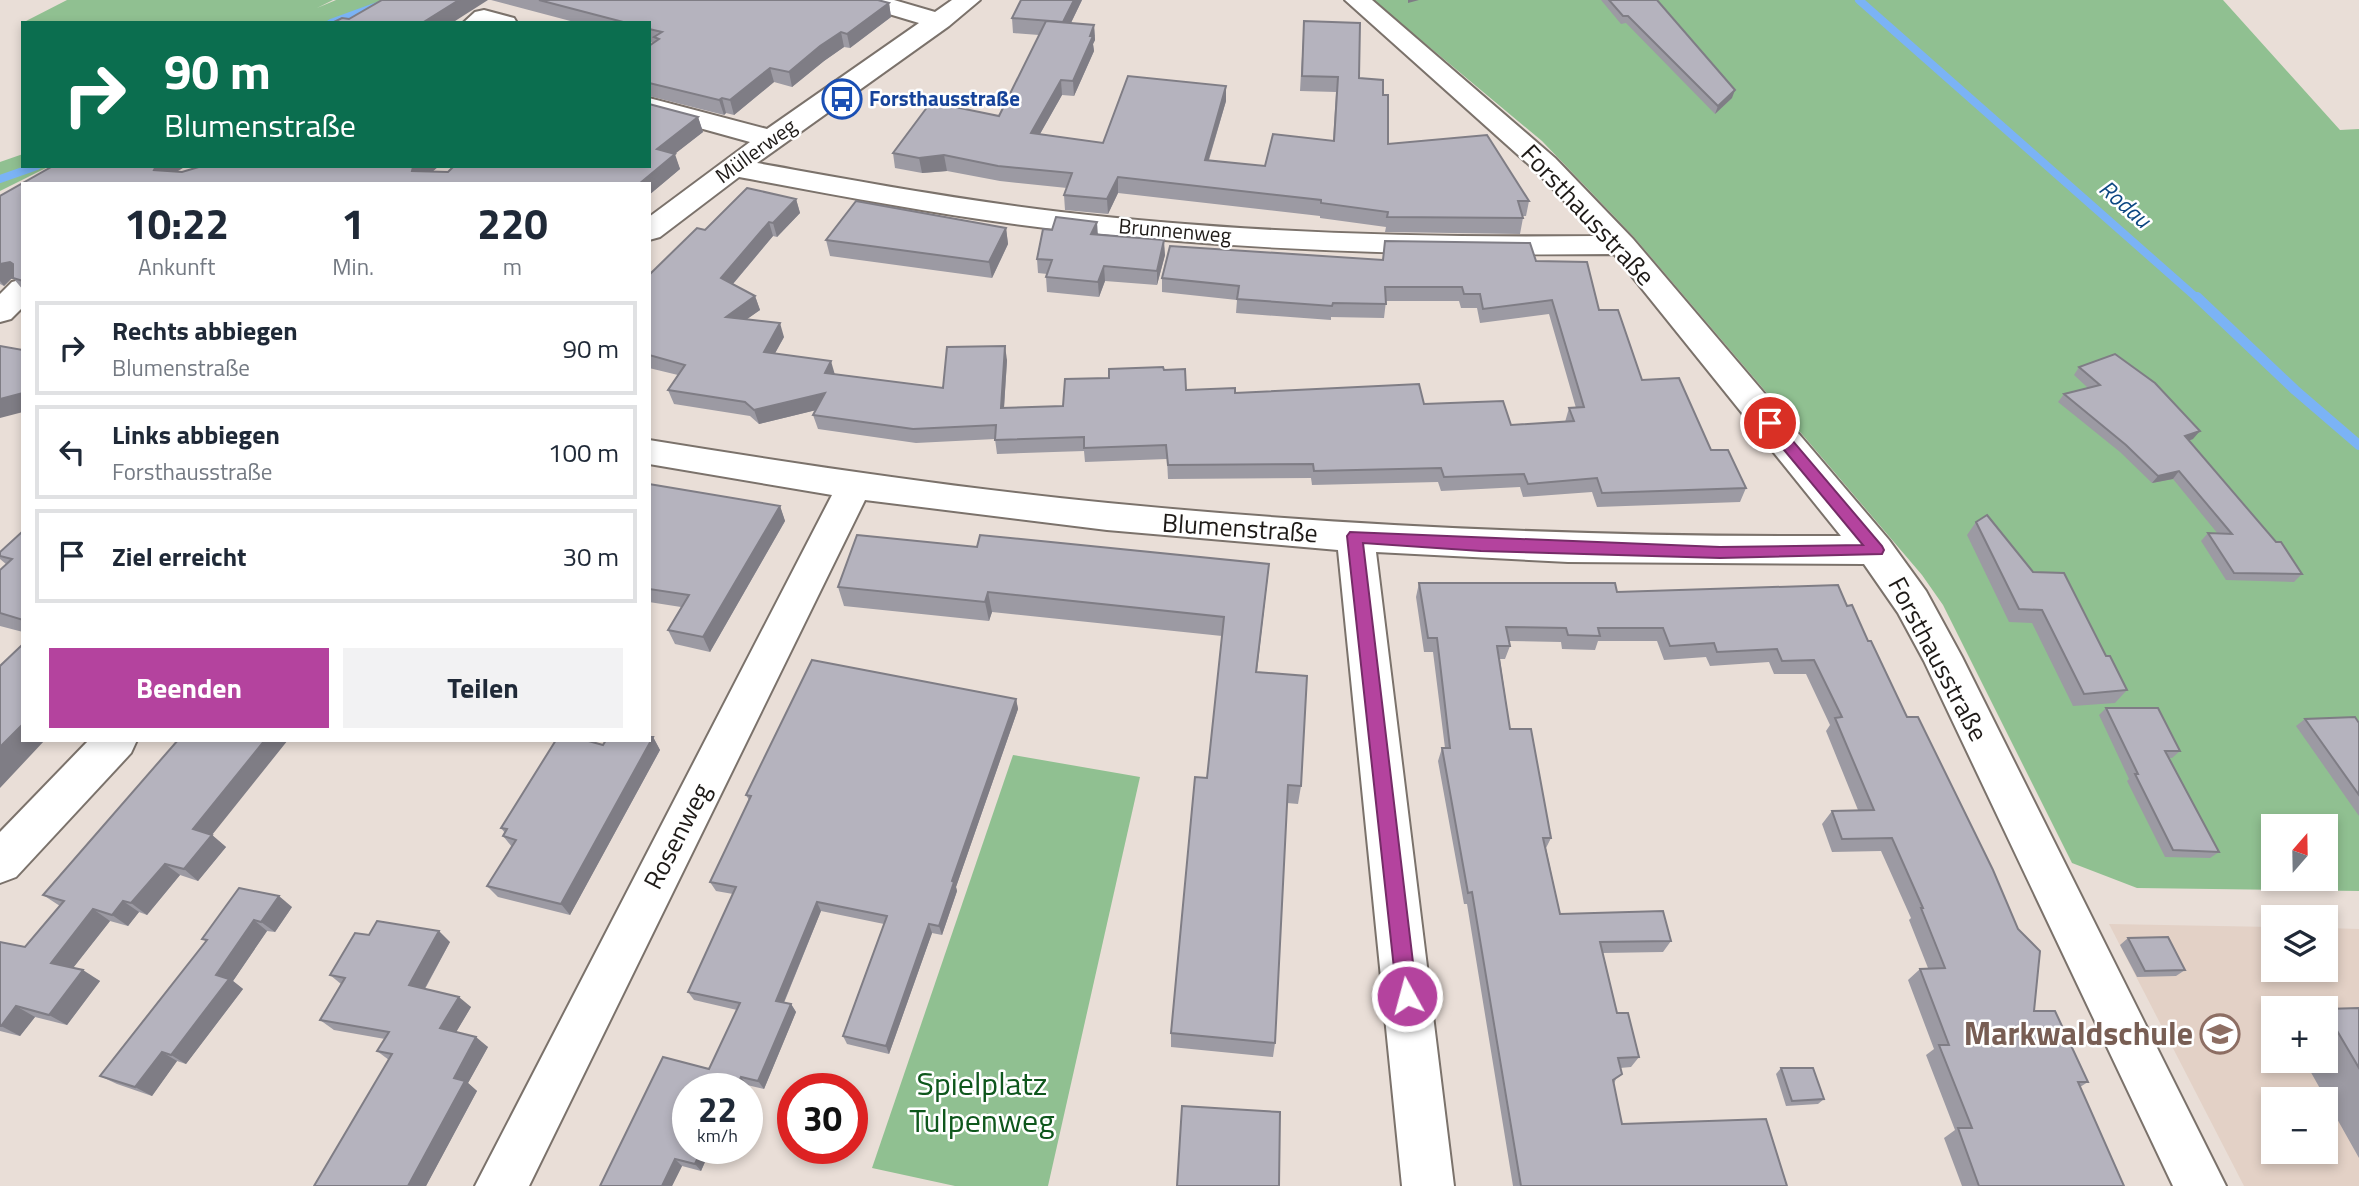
<!DOCTYPE html>
<html lang="de">
<meta charset="utf-8">
<style>
:root{--surface:#fff;--page:#f2f2f3;--text:#1f2937;--muted:#747a83;--line:#e0e1e3;--accent:#b4439e}
body{margin:0;font-family:"Titillium Web",sans-serif;background:var(--page);color:var(--text);height:100vh;display:flex;flex-direction:column;font-size:26px;white-space:nowrap}
*{box-sizing:border-box;margin:0}
p{font-size:23px;color:var(--muted)}
.icon{flex:none;width:38px;height:38px;fill:none;stroke:currentColor;stroke-width:2;stroke-linecap:round;stroke-linejoin:round}
.map{position:relative;flex:1;overflow:hidden}
.drawer{position:absolute;left:21px;top:182px;width:630px;height:560px;display:flex;flex-direction:column;background:var(--surface);border-radius:0px;box-shadow:0 4px 10px #0003}
.drawer>*{flex:none}
.top-card{position:absolute;left:21px;top:21px;width:630px;height:147px;border-radius:0px;box-shadow:0 4px 10px #0003;background:#0b6e4f;color:#fff;overflow:hidden}
.needle{width:46px;rotate:20deg}
.tools{position:absolute;left:2261px;top:814px;display:grid;gap:14px}
.tools a{display:grid;place-items:center;width:77px;height:77px;border-radius:0px;background:var(--surface);box-shadow:0 4px 10px #0003;font-size:35px}
.speed{position:absolute;left:672px;top:1073px;display:flex;gap:14px;font-size:35px;font-weight:700;text-align:center}
.speed>*{display:grid;place-content:center;width:91px;height:91px;border-radius:50%;background:var(--surface);box-shadow:0 4px 10px #0003;line-height:1}
.speed small{font-size:18px;font-weight:400}
.speed .limit{border:10px solid #d22;background:#fff;color:#111}
.pin{position:absolute;display:grid;place-items:center;width:60px;height:60px;color:#fff;margin:-30px;border:4px solid #fff;border-radius:50%;box-shadow:0 2px 7px #0007}
.me{position:absolute;width:77px;margin:-38px;rotate:353deg;stroke-linejoin:round;filter:drop-shadow(0 0 5px #0008)}
.turn{display:flex;align-items:center;gap:24px;height:147px;padding:0 28px;font-size:32px}
.turn .icon{width:91px;height:91px;stroke-width:2.5}
.turn b{display:block;font-size:49px;line-height:60px}
.eta{display:flex;justify-content:space-evenly;align-items:center;height:119px;text-align:center}
.eta b{font-size:42px;font-weight:700;line-height:49px}
.primary-button{display:flex;gap:14px;margin-top:auto;padding:14px 28px}
.primary-button a{flex:1;height:80px;border-radius:0px;background:var(--accent);color:#fff;font-size:28px;font-weight:700;line-height:80px;text-align:center}
.primary-button a+a{background:var(--page);color:var(--text)}
ul{padding:0;list-style:none}
li{display:flex;align-items:center;gap:21px;height:94px;margin:0 14px 10px;padding:0 14px;border:4px solid var(--line);border-radius:0px}
li div{flex:1}
li b{display:block;font-size:26px}
li em{font-style:normal}
.map>svg:first-child{display:block}
</style>
<div class="map">
<svg width="2359" height="1186" viewBox="0 0 2359 1186">
<rect width="100%" height="100%" fill="#e9ded7"/>
<!-- built -->
<path fill="#e3d1c6" fill-rule="evenodd" d="M2109 924 2273 927V970H2326V928L2359 929V1186H2244ZM2273 1008H2326V1060H2273ZM2273 1099H2326V1152H2273Z"/>
<!-- green -->
<g fill="#90c091" fill-rule="evenodd">
<path d="M67 0H333L317 8 336 0H410L352 23 26 21Z"/>
<path d="M1373 0H2223L2340 130 2359 129V891L2137 888 2072 863 1943 605 1922 575 1633 236 1542 141ZM2273 826H2326V878H2273Z"/>
<path d="M23 154V166H50L0 191V162Z"/>
<path d="M1013 755 1140 777 1048 1186H955L872 1168Z"/>
</g>
<g fill="none" stroke-linecap="round" stroke-linejoin="round">
<!-- stream-far1 -->
<g stroke="#7bb3f5" stroke-width="8">
<path d="M1859 0 2198 299"/>
<path d="M331 23 394 0"/>
<path d="M0 179 37 166"/>
</g>
<!-- stream -->
<path stroke="#7bb3f5" stroke-width="10" d="M2197 297 2295 390 2359 445"/>
<!-- minor casing -->
<g stroke="#7b726b" stroke-width="4">
<g id="minor">
<path d="M856 0H894L935 12 952 0H980L949 26 757 163C858 181 959 200 1061 212 1239 233 1418 238 1597 236L1535 170 1345 0H1372L1555 158 1633 239 1889 540 1926 591 1962 657 2226 1186H2173L1924 661 1898 613 1864 564 1568 562 1376 552 1454 1186H1402L1338 550 1107 530 865 500 529 1186H475L832 495 649 464V440C802 465 954 488 1108 503 1352 527 1596 537 1841 536L1614 254C1430 256 1246 251 1063 230 954 218 847 197 739 177L660 237 649 240V217L750 142 649 114V98L767 129 919 23 859 5Z"/>
<path d="M484 10 514 18 517 23H463L475 12Z"/>
<path d="M23 279V307L11 319 0 322V294L12 282Z"/>
<path d="M89 740H137L131 753 16 877 0 883V832Z"/>
</g>
</g>
<!-- minor -->
<use href="#minor" fill="#fff" fill-rule="evenodd"/>
</g>
<!-- wall -->
<g fill="#9c9aa3">
<path d="M491 0H878L889 3 891 17 850 48 844 47 824 61 792 87 774 82 734 115 726 113 724 115 649 96V46L653 43 649 42V23H578Z"/>
<path d="M1082 0 1071 23 1094 25 1095 40 1093 44 1094 51 1074 96 1062 95 1040 134 1103 143 1226 86V101L1209 160 1265 166 1333 141 1336 92 1300 91 1304 21 1359 78 1383 95 1388 144 1529 201 1526 216H1522L1523 218 1520 234 1385 232 1386 227 1320 218V216L1118 193 1108 214 1065 210 1064 195 1067 188 1000 181 947 171 922 173 895 168 893 153 999 116 1039 35 1013 33 1012 18Z"/>
<path d="M1601 0H1657L1732 98 1715 114 1626 23 1621 24Z"/>
<path d="M649 104 698 117 703 132 674 154 680 169 649 195V184H23V290L14 279H11L4 286 0 284V196L53 166H186L177 171 182 172 202 166H439L432 172H448L454 166H649Z"/>
<path d="M796 199 800 213 777 237 773 236 733 284 755 296 760 310 747 319 784 337 775 353 835 374 943 388 1007 360 1004 408 1063 406 1109 378 1164 370 1186 390 1424 404 1511 425 1565 422 1569 408H1576L1549 314 1480 323 1477 308H1461L1459 301H1386L1384 318 1331 317V320L1236 313 1237 300 1162 292V278L1382 260 1536 261 1599 310 1642 380 1711 450 1746 488 1740 502 1597 507 1592 492 1523 497 1520 487 1441 491 1438 482 1312 485 1311 478 1168 479 1167 459 1085 462 1084 451 997 454 995 439 916 443 818 429 813 415 816 410 759 424 750 416 674 404 668 390 678 375 649 368V275L705 230Z"/>
<path d="M1097 222V234L1165 255 1157 285 1105 281 1099 297 1047 292 1046 277 1047 274 1038 273 1037 259 1052 230Z"/>
<path d="M1006 228 1008 244 992 278 830 256 826 240Z"/>
<path d="M2079 367 2193 439 2189 441 2302 574 2294 582 2226 580 2201 541 2208 533 2218 534 2173 479 2152 483 2120 452 2058 402 2064 394 2088 388 2074 375Z"/>
<path d="M649 484 780 506 785 521 710 652 675 644 668 630 681 607 649 602Z"/>
<path d="M1976 522 2033 572 2106 656 2127 690 2115 703 2073 706 2032 623 2009 622 1967 535Z"/>
<path d="M23 531V632L0 626V570L6 564 0 559V552Z"/>
<path d="M977 547 1269 564 1257 672 1301 786 1298 804 1287 803 1275 1043 1273 1057 1171 1047V1033L1207 778 1222 636 992 612 989 621 844 606 838 587Z"/>
<path d="M1419 583 1617 592 1838 585 2034 1011 2088 1082 2080 1087 2124 1186H1962L1944 1138 1955 1130 1926 1055 1934 1049 1908 980 1920 969 1928 968 1909 920 1911 918 1881 851 1832 852 1822 824 1832 811 1858 810 1826 731 1830 725 1806 674H1774L1769 662 1710 666 1706 657 1664 660 1657 641H1598L1595 650 1562 649 1561 642 1509 641 1510 646 1505 659H1500L1510 729 1551 838 1546 848 1560 914 1671 941 1663 952 1603 953 1617 1013 1639 1057 1631 1067 1620 1068 1614 1084 1622 1124 1787 1186H1513L1467 904H1464L1438 761 1442 748H1445L1433 652H1424L1416 597Z"/>
<path d="M812 660 1016 699 1018 709 956 887 957 891 942 935 932 933 889 1054 847 1044 843 1036 884 924 821 911 784 1003 791 1004 796 1012 764 1089 747 1085 746 1088H688V1148H711L701 1171 682 1166 672 1186H600L663 1057 709 1069 737 1010 694 1000 688 992 733 894 716 891 710 882 749 800 746 795Z"/>
<path d="M2106 708 2180 751 2172 758H2169L2219 852 2210 858 2165 857 2127 781 2129 779 2099 715Z"/>
<path d="M2305 719 2359 723V816L2296 726Z"/>
<path d="M653 737 660 750 570 915 498 897 487 886 512 847 503 836 505 833 501 828 603 745Z"/>
<path d="M212 835 226 847 198 881 180 875 147 915 139 912 128 926 110 921 73 968 100 981 67 1025 35 1017 20 1036 0 1031V942L25 947 60 906 43 895Z"/>
<path d="M292 907 275 932 267 931 233 981 243 989 186 1064 177 1061 152 1096 117 1084 100 1076 206 941 202 939Z"/>
<path d="M369 935 450 942 425 989 471 1007 456 1032 488 1047 468 1083 477 1091 426 1186H314L389 1060 377 1051 385 1039 334 1030 320 1020 341 984 330 975Z"/>
<path d="M2128 938 2185 970 2176 976 2137 977 2120 945Z"/>
<path d="M2359 1008V1158L2304 1060H2326V1009Z"/>
<path d="M1781 1068 1824 1099 1818 1104 1786 1106 1776 1074Z"/>
</g>
<!-- shaded-wall -->
<g fill="#7f7d85">
<path d="M459 0H488L452 23H422Z"/>
<path d="M1074 0H1082L1064 37 1063 22Z"/>
<path d="M1408 0H1419L1408 3Z"/>
<path d="M889 3 891 17 850 48 847 34Z"/>
<path d="M1094 25 1095 40 1093 44 1094 51 1074 96 1073 81Z"/>
<path d="M841 32 844 47 824 61 792 87 789 72 820 46Z"/>
<path d="M770 68 774 82 734 115 730 100Z"/>
<path d="M1061 80 1062 95 1032 148 1031 133Z"/>
<path d="M1226 86V101L1204 175 1205 160Z"/>
<path d="M1735 90 1732 98 1715 114 1718 106Z"/>
<path d="M722 98 726 113 724 115 719 100Z"/>
<path d="M698 117 703 132 662 164 657 149Z"/>
<path d="M675 154 680 169 649 195V184H639Z"/>
<path d="M944 155 947 171 922 173 919 158Z"/>
<path d="M156 166H186L170 176 154 170Z"/>
<path d="M414 166H439L420 182 412 171 413 167Z"/>
<path d="M1118 177V193L1108 214 1107 199Z"/>
<path d="M796 199 800 213 777 237 773 223Z"/>
<path d="M769 222 773 236 726 292 721 278Z"/>
<path d="M1097 222 1098 236 1091 234Z"/>
<path d="M1006 228 1008 244 992 278 989 262Z"/>
<path d="M1164 240 1165 255 1157 285V271Z"/>
<path d="M10 262 22 276 11 279 4 286 0 281V264Z"/>
<path d="M1104 266 1105 281 1099 297 1098 282Z"/>
<path d="M755 296 760 310 730 331 726 317Z"/>
<path d="M780 323 784 337 768 366 764 352Z"/>
<path d="M1005 346 1007 360 1003 422 1001 408Z"/>
<path d="M831 361 835 375 825 373Z"/>
<path d="M23 393V412L0 418V399Z"/>
<path d="M825 393 829 407 759 424 754 410Z"/>
<path d="M2200 431 2193 439 2179 444 2185 436Z"/>
<path d="M2179 471 2173 479 2152 483 2158 476Z"/>
<path d="M780 506 785 521 710 652 703 637Z"/>
<path d="M1269 564 1267 584 1254 691 1256 672Z"/>
<path d="M988 592 992 612 989 621 985 602Z"/>
<path d="M1016 699 1018 709 956 887 957 891 942 935 939 926 952 881Z"/>
<path d="M23 724V740H45L0 788V747Z"/>
<path d="M653 737 660 750 570 915 561 904Z"/>
<path d="M265 740H288L212 835 226 847 198 881 184 869 193 829Z"/>
<path d="M165 864 180 875 147 915 131 903Z"/>
<path d="M279 896 292 907 275 932 261 922Z"/>
<path d="M123 901 139 912 128 926 112 915Z"/>
<path d="M817 902 821 911 781 1009 776 1001Z"/>
<path d="M93 909 110 921 69 973 51 963Z"/>
<path d="M254 920 267 931 233 981 243 989 186 1064 171 1055 216 975Z"/>
<path d="M929 924 932 933 889 1054 886 1046Z"/>
<path d="M439 931 450 942 421 995 409 985Z"/>
<path d="M83 970 100 981 67 1025 49 1015Z"/>
<path d="M459 997 471 1007 452 1039 440 1028Z"/>
<path d="M791 1004 796 1012 764 1089 758 1081Z"/>
<path d="M16 1006 35 1017 20 1036 1 1026Z"/>
<path d="M476 1037 488 1047 468 1083 477 1091 426 1186H408L454 1078Z"/>
<path d="M162 1052 177 1061 152 1096 135 1087Z"/>
<path d="M741 1077 747 1085 746 1088H736Z"/>
<path d="M702 1148H711L701 1171 695 1164Z"/>
<path d="M675 1159 682 1166 672 1186H662Z"/>
</g>
<!-- building -->
<g fill="#b5b3be" stroke="#7f7d85" stroke-width="2">
<path d="M382 0H459L422 23H332L342 18 349 19Z"/>
<path d="M539 0H878L889 3 847 34 841 32 820 46 789 72 770 68 730 100 722 98 719 100 649 83V46L659 39 654 37 662 32 649 29V23H627Z"/>
<path d="M1021 0H1074L1063 22 1012 18Z"/>
<path d="M1609 0H1657L1735 90 1718 106 1628 16H1623Z"/>
<path d="M1046 21 1094 25 1090 36H1093L1073 81 1061 80 1031 133 1103 143 1128 76 1226 86 1205 160 1265 166 1273 134 1334 141 1338 77 1302 76 1304 21 1360 23 1359 78 1383 80V95H1388V144L1487 135 1529 201H1518L1523 218 1387 217 1388 212 1321 203V200L1118 177 1107 199 1064 195 1072 173 998 166 944 155 919 158 893 153 931 102 999 116Z"/>
<path d="M649 104 698 117 657 149 675 154 639 184H23V281L13 278V264L10 262 0 264V196L53 166H156L154 170 182 172 202 166H414L413 167 412 171 448 172 454 166H649Z"/>
<path d="M747 188 796 199 773 223 769 222 721 278 755 296 726 317 780 323 764 352 831 361 825 373 943 388 947 347 1005 346 1001 408 1063 406 1065 379 1109 378V369L1163 367 1164 370 1185 369 1186 390 1235 388V393L1419 384 1424 404 1503 401 1511 425 1574 421 1569 408 1584 407 1552 300 1483 309 1480 294H1464L1462 287H1385L1386 304 1333 303 1332 306 1237 299 1239 286 1162 278 1170 246 1383 260 1385 241 1530 243 1536 261 1587 262 1599 310H1618L1642 380 1679 378 1711 450H1728L1746 488 1602 493 1597 478 1528 484 1524 474 1444 477 1441 468 1314 471 1313 464 1168 465 1166 445 1084 448V437L995 440 996 425 913 429 813 415 825 393 754 410 745 402 668 390 685 365 649 355V275L697 228 705 230Z"/>
<path d="M856 201 1006 228 989 262 826 240Z"/>
<path d="M1056 217 1097 222 1091 234 1164 240 1157 271 1104 266 1098 282 1046 277 1052 260 1037 259 1043 229 1052 230Z"/>
<path d="M0 346 23 350V393L0 399Z"/>
<path d="M2115 354 2155 383 2200 431 2185 436 2276 542H2281L2302 574 2234 573 2208 533 2232 534 2179 471 2158 476 2126 445 2064 394 2100 385 2079 367Z"/>
<path d="M649 484 780 506 703 637 668 630 689 595 649 589Z"/>
<path d="M1987 515 2033 572 2064 573 2106 656H2110L2127 690 2084 694 2042 610 2019 609 1976 522Z"/>
<path d="M23 531V620L0 613V570L12 559 0 556V552Z"/>
<path d="M857 535 977 547 980 535 1269 564 1256 672 1307 676 1301 786 1288 785 1275 1043 1171 1033 1195 777 1207 778 1224 617 988 592 985 602 838 587Z"/>
<path d="M1419 583H1615L1617 592 1838 585 1847 606 1852 605 1868 641H1871L1907 717H1918L1993 870 2018 929 2040 951 2034 1011H2055L2088 1082H2078L2124 1186H1979L1958 1128H1972L1939 1045H1949L1920 969 1945 968 1921 908H1923L1892 838 1842 839 1832 811 1874 810 1835 718 1842 717 1814 660 1782 661 1777 649 1717 652 1714 643 1670 646 1663 628H1598L1600 636 1568 635 1566 628 1506 627 1510 646H1497L1510 729H1531L1551 838H1543L1560 914 1663 911 1671 941 1600 942 1617 1013H1628L1639 1057 1618 1058 1622 1074 1613 1080 1622 1124 1766 1119 1787 1186H1521L1472 892 1468 893 1442 748H1450L1437 638H1428Z"/>
<path d="M23 644V724L0 747V666Z"/>
<path d="M812 660 1016 699 952 881 954 882 939 926 929 924 886 1046 843 1036 887 916 817 902 776 1001 791 1004 758 1081 741 1077 736 1088H688V1148H702L695 1164 675 1159 662 1186H600L663 1057 709 1069 740 1003 688 992 736 887 710 882 751 796 746 795Z"/>
<path d="M2106 708H2158L2180 751H2165L2219 852 2173 850 2135 774H2138Z"/>
<path d="M2355 717 2359 723V795L2305 719Z"/>
<path d="M649 737H653L561 904 487 886 516 840 503 836 507 829 501 828 556 740H585L603 745 606 740H649Z"/>
<path d="M178 740H265L193 829 212 835 184 869 165 864 131 903 123 901 112 915 93 909 51 963 83 970 49 1015 16 1006 1 1026H0V942L25 947 64 901 43 895Z"/>
<path d="M239 888 279 896 261 922 254 920 216 975 229 979 171 1055 162 1052 135 1087 100 1076 207 940 202 939Z"/>
<path d="M377 921 439 931 409 985 459 997 440 1028 476 1037 454 1078 465 1081 408 1186H314L392 1054 377 1051 389 1032 320 1020 345 978 330 975 355 933 369 935Z"/>
<path d="M2168 937 2185 970 2145 971 2128 938Z"/>
<path d="M2359 1008V1068L2326 1012V1009Z"/>
<path d="M1781 1068H1813L1824 1099 1792 1101Z"/>
<path d="M1182 1106 1280 1112 1279 1186H1177Z"/>
</g>
<!-- route -->
<path fill="#b4439e" stroke="#752c67" stroke-width="2" d="M1770 418 1775 420 1882 546 1884 550 1882 554 1720 558 1481 551 1363 543 1417 996 1414 1003 1407 1006 1400 1003 1397 996 1347 536 1350 532 1720 547 1863 545 1765 427 1762 423Z"/>
<!-- icons -->
<defs>
<g id="bus-ring" transform="scale(2.0125)"><circle r="9.5" fill="#fff" stroke="#1a4fb4" stroke-width="1.5"/><path d="M-5-6H5V4H4V6H2V4H-2V6H-4V4H-5ZM-3.5-4V0h7V-4ZM-3.5 1.2v1.5H-2V1.2ZM2 1.2v1.5H3.5V1.2Z" fill="#1a4fb4"/></g>
<g id="school-ring" transform="scale(2.0125)"><circle r="9.5" fill="#fff" stroke="#8d6e63" stroke-width="1.5"/><path d="M0-5L7-2L0 1L-7-2ZM-4 1L0 2.5L4 1V4Q0 6-4 4Z" fill="#8d6e63"/></g>
</defs>
<g fill-rule="evenodd">
<use href="#bus-ring" x="842" y="99"/>
<use href="#school-ring" x="2220" y="1034"/>
</g>
<g text-anchor="middle" stroke-width="5" stroke-linejoin="round" paint-order="stroke">
<!-- far-transit labels -->
<g font-size="21" font-weight="bold" fill="#164399" stroke="#fff" text-anchor="start">
<text x="869" y="106">Forsthausstraße</text>
</g>
<!-- far-street labels -->
<g font-size="21" fill="#1e1a17" stroke="#fff">
<text transform="translate(756 151) rotate(-36)" y="7">Müllerweg</text>
<text transform="translate(1175 231) rotate(5)" y="7">Brunnenweg</text>
</g>
<!-- far-water labels -->
<g font-size="23" font-style="italic" fill="#0c4782" stroke="#fff">
<text transform="translate(2125 204) rotate(41)" y="8">Rodau</text>
</g>
<!-- street labels -->
<g font-size="26" fill="#1e1a17" stroke="#fff">
<text transform="translate(1588 215) rotate(47)" y="9">Forsthausstraße</text>
<text transform="translate(1240 528) rotate(4)" y="9">Blumenstraße</text>
<text transform="translate(1938 659) rotate(62)" y="9">Forsthausstraße</text>
<text transform="translate(677 836) rotate(-63)" y="9">Rosenweg</text>
</g>
<!-- near-education labels -->
<g font-size="32" font-weight="bold" fill="#785e54" stroke="#fff" text-anchor="end">
<text x="2193" y="1045">Markwaldschule</text>
</g>
<!-- near-park labels -->
<g font-size="32" fill="#0e571c" stroke="#fff">
<text x="982" y="1095">Spielplatz<tspan x="982" dy="37">Tulpenweg</tspan></text>
</g>
</g>
</svg>
<div class="tools">
<a><svg class="needle" viewBox="-14 -14 28 28"><path d="M0-13l5 13h-10z" fill="#e53935"/><path d="M0 13l5-13h-10z" fill="#747a83"/></svg></a>
<a><svg class="icon" aria-label="layers" viewBox="0 0 24 24"><path d="M12 4l9 5-9 5-9-5zM3 14l9 5 9-5"/></svg></a>
<a>+</a>
<a>−</a>
</div>
<div class="speed"><div>22<small>km/h</small></div><div class="limit">30</div></div>
<div class="pin" style="left:1770px;top:423px;background:#d93025"><svg class="icon" aria-label="arrive" viewBox="0 0 24 24"><path d="M6 21V4h12l-3 4 3 4H6"/></svg></div>
<svg class="me" style="left:1407px;top:996px" viewBox="-20 -20 40 40"><circle r="17" fill="#b4439e" stroke="#fff" stroke-width="3"/><path d="M0-11L8 9 0 5-8 9z" fill="#fff"/></svg>
<div class="top-card">
<div class="turn"><svg class="icon" aria-label="right" viewBox="0 0 24 24"><path d="M7 20v-9h11M14 6l5 5-5 5"/></svg><div><b>90 m</b>Blumenstraße</div></div>
</div>
<section class="drawer">
<div class="eta">
<div><b>10:22</b><p>Ankunft</p></div>
<div><b>1</b><p>Min.</p></div>
<div><b>220</b><p>m</p></div>
</div>
<ul>
<li><svg class="icon" aria-label="right" viewBox="0 0 24 24"><path d="M7 20v-9h11M14 6l5 5-5 5"/></svg><div><b>Rechts abbiegen</b><p>Blumenstraße</p></div><em>90 m</em></li>
<li><svg class="icon" aria-label="left" viewBox="0 0 24 24"><path d="M17 20v-9H6M10 6l-5 5 5 5"/></svg><div><b>Links abbiegen</b><p>Forsthausstraße</p></div><em>100 m</em></li>
<li><svg class="icon" aria-label="arrive" viewBox="0 0 24 24"><path d="M6 21V4h12l-3 4 3 4H6"/></svg><div><b>Ziel erreicht</b></div><em>30 m</em></li>
</ul>
<div class="primary-button"><a>Beenden</a><a>Teilen</a></div>
</section>
</div>
